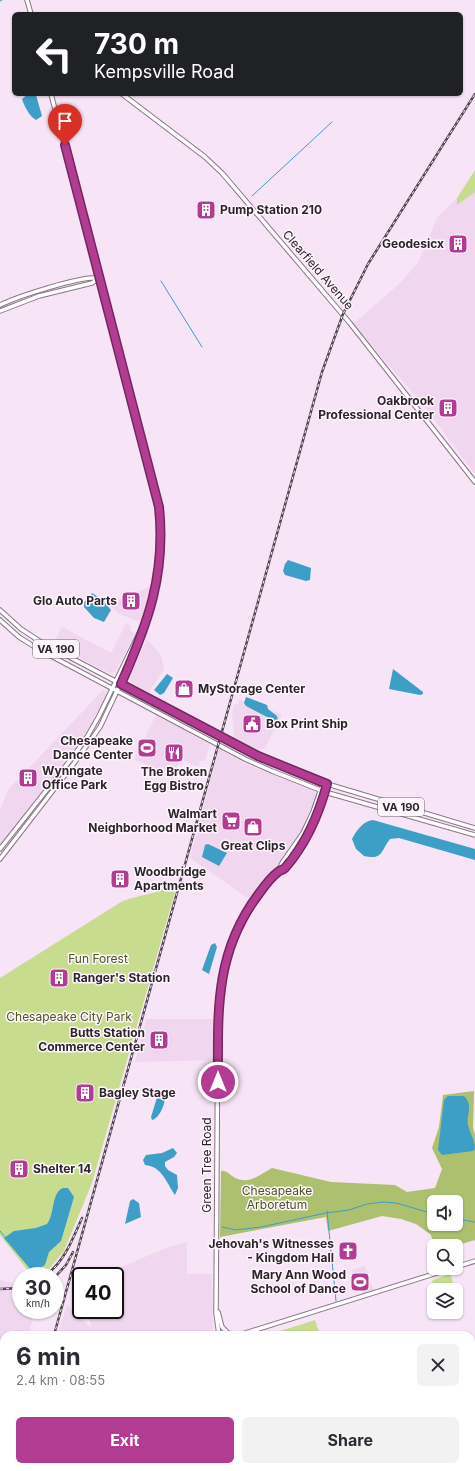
<!DOCTYPE html>
<meta charset="utf-8">
<style>
:root{--surface:#fff;--page:#f2f2f3;--text:#2b2b33;--muted:#7c7c81;--accent:#b23c92}
body{margin:0;font-family:Inter,sans-serif;background:var(--page);color:var(--text);height:100vh;display:flex;flex-direction:column;font-size:15px;white-space:nowrap}
*{box-sizing:border-box;margin:0}
p{font-size:13px;color:var(--muted)}
.icon{flex:none;width:22px;height:22px;fill:none;stroke:currentColor;stroke-width:2;stroke-linecap:round;stroke-linejoin:round}
.map{position:relative;flex:1;overflow:hidden}
.side{position:absolute;left:0px;top:1331px;width:475px;height:140px;display:flex;flex-direction:column;background:var(--surface);border-radius:12px 12px 0 0;box-shadow:0 1px 3px #0004}
.side>*{flex:none}
.banner{position:absolute;left:12px;top:12px;width:451px;height:84px;border-radius:6px;box-shadow:0 1px 3px #0004;background:#202124;color:#fff;overflow:hidden}
.tools{position:absolute;left:427px;top:1195px;display:grid;gap:8px}
.tools a{display:grid;place-items:center;width:36px;height:36px;border-radius:6px;background:var(--surface);box-shadow:0 1px 3px #0004;font-size:20px}
.speed{position:absolute;left:12px;top:1267px;display:flex;gap:8px;font-size:20px;font-weight:700;text-align:center}
.speed>*{display:grid;place-content:center;width:52px;height:52px;border-radius:50%;background:var(--surface);box-shadow:0 1px 3px #0004;line-height:1}
.speed small{font-size:10px;font-weight:400}
.speed .limit{border:2px solid #111;border-radius:6px;background:#fff;color:#111}
.pin{position:absolute;display:grid;place-items:center;width:34px;height:34px;color:#fff;margin:-41px -17px;border-radius:50% 50% 50% 0;rotate:-45deg;box-shadow:0 0 4px #0007}
.pin .icon{rotate:45deg}
.me{position:absolute;width:44px;margin:-22px;rotate:0deg;stroke-linejoin:round;filter:drop-shadow(0 0 3px #0008)}
.turn{display:flex;align-items:center;gap:14px;height:84px;padding:0 16px;font-size:18px}
.turn .icon{width:52px;height:52px;stroke-width:2.5}
.turn b{display:block;font-size:28px;line-height:34px}
.round{display:grid;place-items:center;flex:none;width:42px;height:42px;border-radius:6px;background:var(--page)}
.summary{display:flex;align-items:center;justify-content:space-between;height:68px;padding:0 16px}
h1{font-size:24px;font-weight:700;line-height:30px}
.button{display:flex;gap:8px;margin-top:auto;padding:8px 16px}
.button a{flex:1;height:46px;border-radius:6px;background:var(--accent);color:#fff;font-size:16px;font-weight:700;line-height:46px;text-align:center}
.button a+a{background:var(--page);color:var(--text)}
.map>svg:first-child{display:block}
</style>
<div class="map">
<svg width="475" height="1471" viewBox="0 0 475 1471">
<rect width="100%" height="100%" fill="#f8e4f7"/>
<!-- built -->
<g fill="#f1d6ef">
<path d="M475 180V474L424 406 353 324 398 285 418 263 437 218Z"/>
<path d="M151 586 142 619 137 621 118 613 109 605Z"/>
<path d="M126 623 131 626 130 630 135 633 116 671 111 674 85 661 64 647 53 644 62 627 111 653Z"/>
<path d="M147 639 161 655 164 669 149 692 132 684 129 678Z"/>
<path d="M104 689 106 696 84 737 0 846V810L8 790Z"/>
<path d="M239 700 282 714 265 748 260 750 258 752 233 738 234 731 232 712 235 704 238 705Z"/>
<path d="M156 715 210 744 205 761H200L198 767 181 759 172 779 134 759Z"/>
<path d="M219 749 246 764 314 791 317 795 300 834 252 901 190 858Z"/>
<path d="M146 1019H215L214 1060 135 1062Z"/>
<path d="M187 1242V1274H212L213 1335H57L67 1304 91 1328 88 1310H115V1276H100L166 1248Z"/>
<path d="M365 1266 374 1291 363 1295 352 1270Z"/>
<path d="M0 1280 21 1286V1310H35L28 1335H4V1425L0 1440Z"/>
</g>
<!-- green -->
<g fill="#c8dc90">
<path d="M475 170V192L457 205V198Z"/>
<path d="M171 884 177 885 92 1183 64 1251 46 1272 40 1276H32L0 1235V978L121 902C136 895 162 894 171 884Z"/>
<path d="M450 1274 456 1290H434V1292L431 1284 433 1280Z"/>
<path d="M315 1320 320 1335H278L277 1332Z"/>
</g>
<!-- forest -->
<path fill="#acc070" fill-rule="evenodd" d="M474 1091 473 1128 475 1135V1240L455 1246H434L431 1235 416 1224 401 1219 382 1216 328 1231 326 1217 220 1237 221 1171C225 1170 228 1173 232 1176 247 1186 258 1176 272 1168L331 1182 395 1185 407 1192 435 1188 442 1169 432 1148 439 1127 443 1095ZM434 1202H456V1224H434Z"/>
<!-- water -->
<g fill="#3d9ec6">
<path d="M28 94 36 95 42 116 36 120C30 117 24 106 22 99Z"/>
<path d="M288 560 311 568 310 580 306 581 285 575 283 571 285 564Z"/>
<path d="M92 593 103 600 111 610 104 622 94 618 84 607V602Z"/>
<path d="M393 669 423 692V694L420 695 389 689Z"/>
<path d="M167 674 173 678 164 693 160 695 154 690Z"/>
<path d="M246 697 267 705 268 709 277 716 278 720 275 721 246 706 244 703Z"/>
<path d="M373 820 475 849V860L399 838 390 839C380 852 383 860 364 856L356 849 352 839C356 831 363 821 373 820Z"/>
<path d="M208 844 227 853 219 866 202 857 205 845Z"/>
<path d="M215 943 217 947 209 974 202 970 211 945Z"/>
<path d="M159 1091 165 1094C166 1102 160 1118 152 1120L151 1117Z"/>
<path d="M448 1096H464C474 1106 466 1114 468 1125 470 1134 475 1140 475 1149L473 1151 442 1155 438 1150 444 1100Z"/>
<path d="M173 1148 177 1153 174 1157 165 1162V1166L168 1170 177 1175 178 1188 175 1195C167 1184 162 1166 145 1165L143 1160 146 1155 162 1153Z"/>
<path d="M63 1188H68L74 1197 61 1241 49 1252 45 1265 36 1270H31L4 1238 14 1231 36 1228 47 1224C55 1214 51 1193 63 1188Z"/>
<path d="M133 1199 139 1203 141 1217 125 1224 130 1201Z"/>
</g>
<g fill="none" stroke-linecap="round" stroke-linejoin="round">
<!-- stream -->
<g stroke="#3d9ec6" stroke-width="1">
<path d="M0 1 2 0"/>
<path d="M252 196 332 122"/>
<path d="M161 281 202 347"/>
<path d="M327 1211 336 1301"/>
<path d="M456 1219 475 1222"/>
<path d="M222 1227 236 1230 261 1227 326 1213 349 1210 367 1204 384 1202 396 1203 434 1214"/>
<path d="M0 1231 5 1237"/>
</g>
<!-- secondary casing -->
<g stroke="#887687" stroke-width="5.5">
<g id="secondary">
<path d="M27 0 31 14"/>
<path d="M122 94 205 157 222 173 349 322 475 482"/>
<path d="M0 305C19 296 80 276 100 278"/>
<path d="M0 311 39 296 92 283 100 278"/>
<path d="M0 849 72 758 87 737 99 716 145 621 155 592 161 552V524L154 484 51 94"/>
<path d="M0 859 75 762 100 727 132 659 142 635 143 626"/>
<path d="M278 872C299 864 322 805 327 784"/>
<path d="M456 1267 475 1261"/>
<path d="M218 1312 222 1327 227 1332"/>
<path d="M219 1335 216 1313 218 998 227 958 235 936 258 895 278 872 282 863 303 833 313 812 323 783"/>
<path d="M219 1335 226 1332 232 1335"/>
<path d="M239 1335 453 1268"/>
<path d="M236 1467 237 1471"/>
<path d="M239 1467 240 1471"/>
</g>
</g>
<!-- primary casing -->
<g stroke="#887687" stroke-width="5.5">
<g id="primary">
<path d="M0 610 21 629 41 642 229 741 278 765 334 786 475 828"/>
<path d="M0 620 19 637 38 649 245 759 272 771 325 792 475 835"/>
</g>
</g>
<!-- secondary -->
<use href="#secondary" stroke="#fff" stroke-width="3.5"/>
<!-- primary -->
<use href="#primary" stroke="#fff" stroke-width="3.5"/>
<!-- rail casing -->
<g stroke="#50464f" stroke-width="2.5">
<g id="rail">
<path d="M45 1276C65 1261 72 1240 82 1218"/>
<path d="M55 1277 66 1265 73 1252"/>
<path d="M0 1289 21 1288"/>
<path d="M54 1335 322 372 343 314 368 264 475 94"/>
<path d="M15 1471 16 1467"/>
</g>
</g>
<!-- rail -->
<use href="#rail" stroke="#fef5fd" stroke-width="1" stroke-dasharray="3" stroke-linecap="butt"/>
</g>
<g fill="none" stroke-linecap="round" stroke-linejoin="round">
<!-- route casing -->
<g stroke="#74275f" stroke-width="10">
<path id="route" d="M65 145 159 507C166 575 148 623 121 684L258 756 327 784C319 814 306 844 285 868 283 870 280 870 278 872 270 878 263 888 258 895 214 954 218 1013 218 1082"/>
</g>
<!-- route -->
<use href="#route" stroke="#b23c92" stroke-width="7"/>
</g>
<!-- icons -->
<defs>
<g id="building-square" transform="scale(1)"><rect x="-9" y="-9" width="18" height="18" rx="4" fill="#b23c92" stroke="#fef5fd"/><path d="M-4-6H4V6H1V3H-1V6H-4ZM-2.5-4.3h1.7v1.8h-1.7ZM.8-4.3h1.7v1.8H.8ZM-2.5-1h1.7V.8h-1.7ZM.8-1h1.7V.8H.8Z" fill="#fff"/></g>
<g id="shop-square" transform="scale(1)"><rect x="-9" y="-9" width="18" height="18" rx="4" fill="#b23c92" stroke="#fef5fd"/><path d="M-5-2.5h2.3a2.7 3.5 0 0 1 5.4 0H5L5.5 6h-11ZM-1.5-2.5h3a1.5 2.3 0 0 0-3 0Z" fill="#fff"/></g>
<g id="civic-square" transform="scale(1)"><rect x="-9" y="-9" width="18" height="18" rx="4" fill="#b23c92" stroke="#fef5fd"/><path d="M-.6-6.5H3V-4.5H.6V-3L4-1V1h2V6H-6V1h2V-1L-.6-3ZM-1.2 2.5V6h2.4V2.5Z" fill="#fff"/></g>
<g id="stadium-square" transform="scale(1)"><rect x="-9" y="-9" width="18" height="18" rx="4" fill="#b23c92" stroke="#fef5fd"/><path d="M0-5a6.5 5 0 1 0 0 10a6.5 5 0 1 0 0-10ZM-3.5-1.8h7v3.6h-7Z" fill="#fff"/></g>
<g id="restaurant-square" transform="scale(1)"><rect x="-9" y="-9" width="18" height="18" rx="4" fill="#b23c92" stroke="#fef5fd"/><path d="M-5-6h1v4h1v-4h1v4h1v-4h1v5L-1.5 .5V6h-2V.5L-5-1ZM5-6V6H3V1.5H1.5Q1.5-4 5-6Z" fill="#fff"/></g>
<g id="supermarket-square" transform="scale(1)"><rect x="-9" y="-9" width="18" height="18" rx="4" fill="#b23c92" stroke="#fef5fd"/><path d="M-6-5.5h2.5l.6 2H6L4.5 2H-2.5L-4.4-4H-6ZM-1.5 3.2a1.3 1.3 0 1 0 .1 0ZM3 3.2a1.3 1.3 0 1 0 .1 0Z" fill="#fff"/></g>
<g id="church-square" transform="scale(1)"><rect x="-9" y="-9" width="18" height="18" rx="4" fill="#b23c92" stroke="#fef5fd"/><path d="M-1.2-6h2.4v3.5h3.3v2.4h-3.3V6h-2.4V-.1h-3.3v-2.4h3.3Z" fill="#fff"/></g>
</defs>
<g fill-rule="evenodd">
<use href="#building-square" x="206" y="210"/>
<use href="#building-square" x="458" y="244"/>
<use href="#building-square" x="448" y="408"/>
<use href="#building-square" x="131" y="601"/>
<use href="#shop-square" x="184" y="689"/>
<use href="#civic-square" x="252" y="724"/>
<use href="#stadium-square" x="147" y="748"/>
<use href="#restaurant-square" x="174" y="753"/>
<use href="#building-square" x="28" y="778"/>
<use href="#supermarket-square" x="231" y="821"/>
<use href="#shop-square" x="253" y="827"/>
<use href="#building-square" x="120" y="879"/>
<use href="#building-square" x="59" y="978"/>
<use href="#building-square" x="159" y="1040"/>
<use href="#building-square" x="85" y="1093"/>
<use href="#building-square" x="19" y="1169"/>
<use href="#church-square" x="348" y="1251"/>
<use href="#stadium-square" x="360" y="1282"/>
</g>
<g text-anchor="middle" stroke-width="3" stroke-linejoin="round" paint-order="stroke">
<!-- shield labels -->
<g fill="#fef5fd" stroke="#6c636b" stroke-width="1">
<rect x="33" y="640" width="46" height="18" rx="3"/>
<rect x="378" y="798" width="46" height="18" rx="3"/>
</g>
<g font-size="11" font-weight="bold" fill="#2d252c">
<text x="56" y="653">VA 190</text>
<text x="401" y="811">VA 190</text>
</g>
<!-- poi labels -->
<g font-size="12" font-weight="bold" fill="#2d252c" stroke="#fef5fd" text-anchor="start">
<text x="220" y="214">Pump Station 210</text>
<text x="444" y="248" text-anchor="end">Geodesicx</text>
<text x="434" y="405" text-anchor="end">Oakbrook<tspan x="434" dy="14">Professional Center</tspan></text>
<text x="117" y="605" text-anchor="end">Glo Auto Parts</text>
<text x="198" y="693">MyStorage Center</text>
<text x="266" y="728">Box Print Ship</text>
<text x="133" y="745" text-anchor="end">Chesapeake<tspan x="133" dy="14">Dance Center</tspan></text>
<text x="42" y="775">Wynngate<tspan x="42" dy="14">Office Park</tspan></text>
<text x="174" y="776" text-anchor="middle">The Broken<tspan x="174" dy="14">Egg Bistro</tspan></text>
<text x="217" y="818" text-anchor="end">Walmart<tspan x="217" dy="14">Neighborhood Market</tspan></text>
<text x="253" y="850" text-anchor="middle">Great Clips</text>
<text x="134" y="876">Woodbridge<tspan x="134" dy="14">Apartments</tspan></text>
<text x="73" y="982">Ranger's Station</text>
<text x="145" y="1037" text-anchor="end">Butts Station<tspan x="145" dy="14">Commerce Center</tspan></text>
<text x="99" y="1097">Bagley Stage</text>
<text x="33" y="1173">Shelter 14</text>
<text x="334" y="1248" text-anchor="end">Jehovah's Witnesses<tspan x="334" dy="14">- Kingdom Hall</tspan></text>
<text x="346" y="1279" text-anchor="end">Mary Ann Wood<tspan x="346" dy="14">School of Dance</tspan></text>
</g>
<!-- street labels -->
<g font-size="12" fill="#2d252c" stroke="#fef5fd">
<text transform="translate(318 270) rotate(49)" y="4">Clearfield Avenue</text>
<text transform="translate(207 1165) rotate(-90)" y="4">Green Tree Road</text>
</g>
<!-- park labels -->
<g font-size="12" fill="#4b571e" stroke="#fef5fd">
<text x="98" y="963">Fun Forest</text>
<text x="69" y="1021">Chesapeake City Park</text>
<text x="277" y="1195">Chesapeake<tspan x="277" dy="14">Arboretum</tspan></text>
</g>
</g>
</svg>
<div class="tools">
<a><svg class="icon" aria-label="sound" viewBox="0 0 24 24"><path d="M4 9h4l5-4v14l-5-4H4zM17 9q2 3 0 6"/></svg></a>
<a><svg class="icon" aria-label="search" viewBox="0 0 24 24"><circle cx="10" cy="10" r="6"/><path d="M15 15l6 6"/></svg></a>
<a><svg class="icon" aria-label="layers" viewBox="0 0 24 24"><path d="M12 4l9 5-9 5-9-5zM3 14l9 5 9-5"/></svg></a>
</div>
<div class="speed"><div>30<small>km/h</small></div><div class="limit">40</div></div>
<div class="pin" style="left:65px;top:145px;background:#d93025"><svg class="icon" aria-label="arrive" viewBox="0 0 24 24"><path d="M6 21V4h12l-3 4 3 4H6"/></svg></div>
<svg class="me" style="left:218px;top:1082px" viewBox="-20 -20 40 40"><circle r="17" fill="#b23c92" stroke="#fff" stroke-width="3"/><path d="M0-11L8 9 0 5-8 9z" fill="#fff"/></svg>
<div class="banner">
<div class="turn"><svg class="icon" aria-label="left" viewBox="0 0 24 24"><path d="M17 20v-9H6M10 6l-5 5 5 5"/></svg><div><b>730 m</b>Kempsville Road</div></div>
</div>
<section class="side">
<div class="summary"><div><h1>6 min</h1><p>2.4 km · 08:55</p></div><a class="round"><svg class="icon" aria-label="close" viewBox="0 0 24 24"><path d="M6 6l12 12M18 6L6 18"/></svg></a></div>
<div class="button"><a>Exit</a><a>Share</a></div>
</section>
</div>
